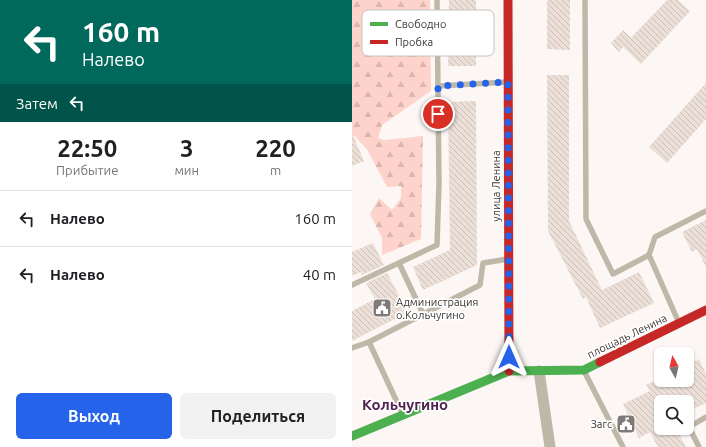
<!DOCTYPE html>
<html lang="ru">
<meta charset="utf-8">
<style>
:root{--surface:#fff;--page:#f2f2f2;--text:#202124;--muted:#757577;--line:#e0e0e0;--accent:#2563eb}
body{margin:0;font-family:Ubuntu,sans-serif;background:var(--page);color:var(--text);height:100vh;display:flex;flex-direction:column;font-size:15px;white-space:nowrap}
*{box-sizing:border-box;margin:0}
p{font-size:13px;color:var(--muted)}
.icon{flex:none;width:22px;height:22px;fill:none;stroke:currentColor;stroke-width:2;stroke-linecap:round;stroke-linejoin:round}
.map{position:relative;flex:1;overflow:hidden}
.details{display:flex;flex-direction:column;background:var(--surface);width:352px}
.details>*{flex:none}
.hud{background:#00695c;color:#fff;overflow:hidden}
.needle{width:26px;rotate:352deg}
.tools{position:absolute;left:302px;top:347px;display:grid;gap:8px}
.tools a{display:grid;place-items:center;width:40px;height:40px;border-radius:6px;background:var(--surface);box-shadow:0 1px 3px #0004;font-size:20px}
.pin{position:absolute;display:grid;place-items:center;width:34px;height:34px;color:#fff;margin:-17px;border:2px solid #fff;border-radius:50%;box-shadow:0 1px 4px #0007}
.me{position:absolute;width:44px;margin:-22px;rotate:0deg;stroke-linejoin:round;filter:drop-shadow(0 0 3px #0008)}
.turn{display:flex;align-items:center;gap:14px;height:84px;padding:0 16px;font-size:18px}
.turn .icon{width:52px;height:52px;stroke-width:2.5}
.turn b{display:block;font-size:28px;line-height:34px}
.then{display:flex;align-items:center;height:38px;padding:0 16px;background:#0003;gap:8px;font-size:15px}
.eta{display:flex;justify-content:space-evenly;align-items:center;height:68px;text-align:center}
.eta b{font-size:24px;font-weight:600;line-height:28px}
.action{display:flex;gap:8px;margin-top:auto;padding:8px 16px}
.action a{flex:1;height:46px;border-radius:6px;background:var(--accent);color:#fff;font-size:16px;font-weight:600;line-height:46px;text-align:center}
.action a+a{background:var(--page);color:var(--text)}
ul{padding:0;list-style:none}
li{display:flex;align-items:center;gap:12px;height:56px;padding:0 16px;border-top:1px solid var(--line)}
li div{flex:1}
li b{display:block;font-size:15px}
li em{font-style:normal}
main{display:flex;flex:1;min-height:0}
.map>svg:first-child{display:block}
</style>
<main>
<section class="details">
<div class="hud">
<div class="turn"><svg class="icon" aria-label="left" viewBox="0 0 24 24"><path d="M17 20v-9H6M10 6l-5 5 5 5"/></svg><div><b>160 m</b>Налево</div></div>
<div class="then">Затем<svg class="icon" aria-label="left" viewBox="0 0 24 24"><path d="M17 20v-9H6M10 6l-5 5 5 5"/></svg></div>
</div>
<div class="eta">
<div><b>22:50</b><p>Прибытие</p></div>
<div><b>3</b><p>мин</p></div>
<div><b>220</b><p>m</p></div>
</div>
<ul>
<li><svg class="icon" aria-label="left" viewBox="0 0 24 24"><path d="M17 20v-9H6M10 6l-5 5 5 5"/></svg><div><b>Налево</b></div><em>160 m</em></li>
<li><svg class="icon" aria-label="left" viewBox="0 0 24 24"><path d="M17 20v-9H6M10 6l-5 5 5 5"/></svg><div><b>Налево</b></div><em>40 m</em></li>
</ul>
<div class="action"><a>Выход</a><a>Поделиться</a></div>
</section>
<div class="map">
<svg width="354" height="447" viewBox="0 0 354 447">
<defs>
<pattern id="forest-firs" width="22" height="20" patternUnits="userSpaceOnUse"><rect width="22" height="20" fill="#fdd3cb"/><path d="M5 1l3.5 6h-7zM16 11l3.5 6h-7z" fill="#dab6af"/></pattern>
<pattern id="building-back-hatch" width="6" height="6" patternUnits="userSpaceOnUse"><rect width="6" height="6" fill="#ecdfd8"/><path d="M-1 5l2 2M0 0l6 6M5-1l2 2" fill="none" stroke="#cbc0ba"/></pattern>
</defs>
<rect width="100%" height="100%" fill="#fcf7f4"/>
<!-- forest -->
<path fill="url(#forest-firs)" d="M0 0H78L79 91 30 125 26 138 33 140 71 136 69 239 30 255V238L18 214 27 198 40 210 49 198V186L35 187 16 151 3 136H0Z"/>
<!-- building -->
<g fill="url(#building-back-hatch)">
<path d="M97 0H124V66H96Z"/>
<path d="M195 0H218V50L195 49Z"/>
<path d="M315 0H326L338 11 289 64 271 47 267 52 259 43 271 30 279 38Z"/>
<path d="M195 75H217V221L250 290 287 272 302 303 248 328 234 297 231 299 196 231Z"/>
<path d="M354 83V119L315 163 297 147Z"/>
<path d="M124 101 125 265 71 290 61 267 98 250 96 102Z"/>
<path d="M0 133 12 161 0 166Z"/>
<path d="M354 220V267L345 249 340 252 330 232Z"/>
<path d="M21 243 32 265 10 275 9 272 0 276V252Z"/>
<path d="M35 273 56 312 0 341V311L23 299 14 283Z"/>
<path d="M347 359 354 374V403L335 412V402H309V428H324L334 447H306L298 432 287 438 271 404 298 391 294 385 304 380H335V365Z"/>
</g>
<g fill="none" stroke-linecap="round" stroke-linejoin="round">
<!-- lane -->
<g stroke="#bfb7a8" stroke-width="5.5">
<path d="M233 0 234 219 261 274 297 255 327 323"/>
<path d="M86 86 156 82"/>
<path d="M297 255 303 237 354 211"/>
<path d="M47 263 71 314"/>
<path d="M0 285 85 245 87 183 85 0"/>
<path d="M17 342 128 285 131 263 156 259"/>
<path d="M0 348 17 342 51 415"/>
<path d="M232 371 271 447"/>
<path d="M347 447 337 427 354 417"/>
</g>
<!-- street -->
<path stroke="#bfb7a8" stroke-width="11" d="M187 371 198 447"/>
<!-- fast -->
<path stroke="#4caf50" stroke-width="9" d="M0 436 157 371 232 370 248 362"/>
<!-- jam -->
<g stroke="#c62828" stroke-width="9">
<path d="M156 0 157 371"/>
<path d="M248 362 354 310"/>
</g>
</g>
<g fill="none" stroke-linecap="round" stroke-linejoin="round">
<!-- route -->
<path stroke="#2563eb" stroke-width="7" stroke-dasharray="0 12.6" d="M86 114V86L156 82 157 357"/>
</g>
<!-- icons -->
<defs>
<g id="civic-square" transform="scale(1)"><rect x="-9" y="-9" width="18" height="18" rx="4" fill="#7f7a77" stroke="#fff"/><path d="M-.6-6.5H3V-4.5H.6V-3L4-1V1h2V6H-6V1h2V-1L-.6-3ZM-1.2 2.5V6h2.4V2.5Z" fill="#fff"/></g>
</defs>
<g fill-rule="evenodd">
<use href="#civic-square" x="30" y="308"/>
<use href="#civic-square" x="274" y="424"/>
</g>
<g text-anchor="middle" stroke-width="3.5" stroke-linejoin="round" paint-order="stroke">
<!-- street labels -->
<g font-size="11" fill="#3b3733" stroke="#fff">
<text transform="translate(144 186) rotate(-90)" y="4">улица Ленина</text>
<text transform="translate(275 336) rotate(-26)" y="4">площадь Ленина</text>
</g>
<!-- poi labels -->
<g font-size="11" fill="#3b3733" stroke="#fff" text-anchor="start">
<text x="44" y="306">Администрация<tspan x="44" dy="13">о.Кольчугино</tspan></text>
<text x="260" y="428" text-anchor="end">Загс</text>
</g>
<!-- district labels -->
<g font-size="15" font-weight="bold" fill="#522150" stroke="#fff">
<text x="53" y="410">Кольчугино</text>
</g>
</g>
<!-- legend -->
<rect x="10" y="10" width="132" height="46" rx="6" fill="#fff" stroke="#c4c3c2" stroke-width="1"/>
<rect x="18" y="22" width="18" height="4" fill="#4caf50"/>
<rect x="18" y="40" width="18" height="4" fill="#c62828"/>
<g font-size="11" fill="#3b3733">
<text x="43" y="28">Свободно</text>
<text x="43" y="46">Пробка</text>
</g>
</svg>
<div class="tools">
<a><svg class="needle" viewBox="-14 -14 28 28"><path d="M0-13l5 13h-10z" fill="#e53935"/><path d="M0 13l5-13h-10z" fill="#757577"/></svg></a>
<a><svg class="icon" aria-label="search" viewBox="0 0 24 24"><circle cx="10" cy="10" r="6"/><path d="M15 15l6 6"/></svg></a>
</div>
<div class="pin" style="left:86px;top:114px;background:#d93025"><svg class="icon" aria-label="arrive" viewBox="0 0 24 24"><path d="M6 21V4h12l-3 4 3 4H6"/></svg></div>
<svg class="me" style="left:157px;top:357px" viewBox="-20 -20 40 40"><path d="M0-17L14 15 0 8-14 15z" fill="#2563eb" stroke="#fff" stroke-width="4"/></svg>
</div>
</main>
